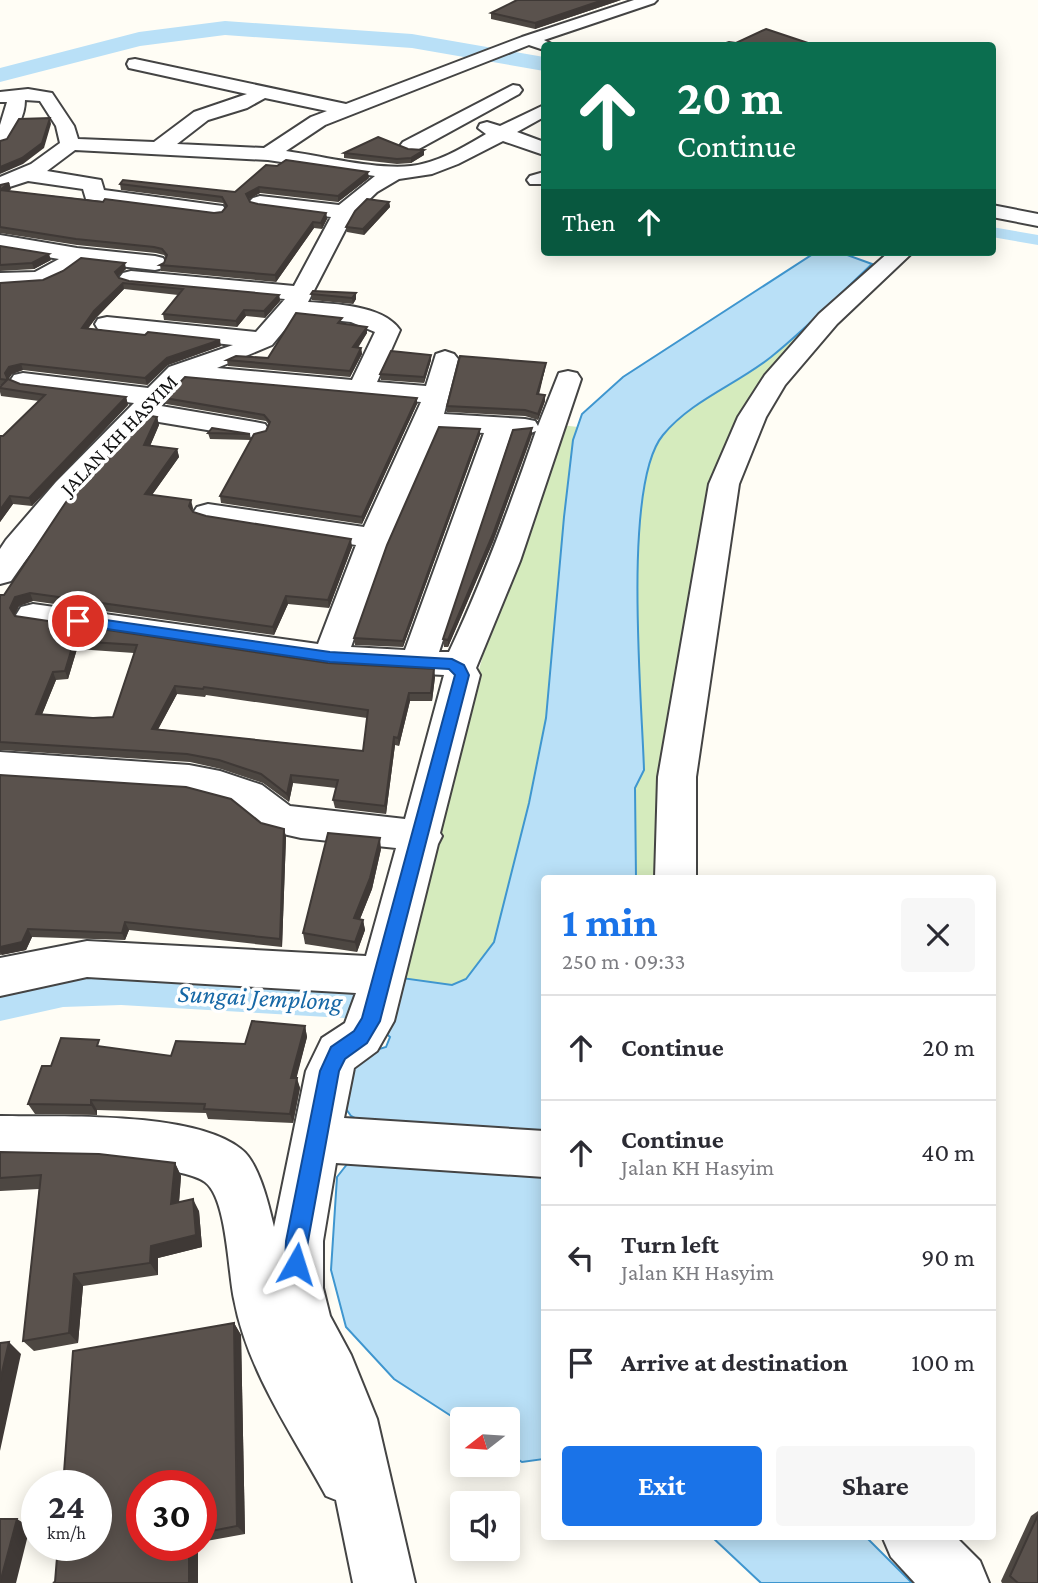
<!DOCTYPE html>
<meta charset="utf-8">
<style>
:root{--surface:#fff;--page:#f7f7f7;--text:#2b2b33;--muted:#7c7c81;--line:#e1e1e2;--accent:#1a73e8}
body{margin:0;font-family:"Crimson Pro",serif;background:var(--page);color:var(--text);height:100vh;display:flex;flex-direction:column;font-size:26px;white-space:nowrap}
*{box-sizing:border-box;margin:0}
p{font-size:23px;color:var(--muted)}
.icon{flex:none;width:38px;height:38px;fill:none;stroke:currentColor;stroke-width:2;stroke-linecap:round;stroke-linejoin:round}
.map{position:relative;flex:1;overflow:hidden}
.panel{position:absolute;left:541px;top:875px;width:455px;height:665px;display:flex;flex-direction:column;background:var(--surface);border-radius:7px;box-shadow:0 4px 18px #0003}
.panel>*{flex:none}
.banner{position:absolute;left:541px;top:42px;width:455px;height:214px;border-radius:7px;box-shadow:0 4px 18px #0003;background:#0b6e4f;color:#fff;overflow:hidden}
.needle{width:46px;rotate:253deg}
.controls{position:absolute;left:450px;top:1407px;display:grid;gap:14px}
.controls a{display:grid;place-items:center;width:70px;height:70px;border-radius:7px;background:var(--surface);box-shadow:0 4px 18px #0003;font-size:35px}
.speed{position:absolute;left:21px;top:1470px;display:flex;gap:14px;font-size:35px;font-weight:700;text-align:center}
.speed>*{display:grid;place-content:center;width:91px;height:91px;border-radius:50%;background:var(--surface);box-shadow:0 4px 18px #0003;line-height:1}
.speed small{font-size:18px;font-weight:400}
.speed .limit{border:10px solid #d22;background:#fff;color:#111}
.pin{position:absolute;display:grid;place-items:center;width:60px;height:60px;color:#fff;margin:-30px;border:4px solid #fff;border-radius:50%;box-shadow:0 2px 7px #0007}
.me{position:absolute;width:77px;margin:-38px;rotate:6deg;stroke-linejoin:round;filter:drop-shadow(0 0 5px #0008)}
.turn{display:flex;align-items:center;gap:24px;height:147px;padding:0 21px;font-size:32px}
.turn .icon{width:91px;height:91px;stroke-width:2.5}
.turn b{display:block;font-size:49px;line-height:60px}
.then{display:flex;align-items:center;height:66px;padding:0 21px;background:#0003;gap:14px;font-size:26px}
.round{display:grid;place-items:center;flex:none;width:74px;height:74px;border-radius:7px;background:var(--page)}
.summary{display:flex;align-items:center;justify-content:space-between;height:119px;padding:0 21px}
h1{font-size:42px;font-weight:700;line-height:52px;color:var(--accent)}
.cta{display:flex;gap:14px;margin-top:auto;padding:14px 21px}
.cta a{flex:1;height:80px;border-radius:7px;background:var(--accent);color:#fff;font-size:28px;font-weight:700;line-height:80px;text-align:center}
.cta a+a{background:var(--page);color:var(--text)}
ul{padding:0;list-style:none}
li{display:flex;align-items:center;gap:21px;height:105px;padding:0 21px;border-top:2px solid var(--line)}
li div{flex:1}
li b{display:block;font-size:26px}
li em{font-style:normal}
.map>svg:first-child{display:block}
</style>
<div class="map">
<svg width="1038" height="1583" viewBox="0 0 1038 1583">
<rect width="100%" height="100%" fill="#fffdf5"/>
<!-- green -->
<g fill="#d5ebbd">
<path d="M830 303 836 305 726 456 671 777 669 878H636L635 788 644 769C642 701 622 482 664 434 691 402 732 384 767 360 790 344 810 322 830 303Z"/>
<path d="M552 424 578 427 573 440 564 517 546 717 529 803 494 942 466 979 452 985 395 977 494 615Z"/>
</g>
<!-- water -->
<g fill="#b9e0f7" stroke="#3f96cf" stroke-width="2">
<path d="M816 252H839L872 264C839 295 806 329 771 357 736 385 692 400 663 435 622 484 642 700 644 770L635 788 636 878H544V1146L384 1134 351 1116 339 1099 356 1056 386 1047 390 1037 380 1028 395 977 452 985 466 979 494 942 529 803 546 718 564 517 573 440 582 414 623 377Z"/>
<path d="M359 1149 544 1161V1459L522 1462 508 1453V1419H462V1423L394 1379 346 1327 331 1270 337 1177Z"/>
<path d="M712 1537H866L912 1583H761Z"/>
</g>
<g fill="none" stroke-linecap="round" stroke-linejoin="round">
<!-- canal -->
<g fill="#b9e0f7" fill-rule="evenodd">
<path d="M992 227 1038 235V245L992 237Z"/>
<path d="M121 973 396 989 409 994 414 1005 409 1016 396 1021 121 1005 63 1007 0 1021V989L63 975Z"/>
</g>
<!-- river -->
<path fill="#b9e0f7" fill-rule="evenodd" d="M225 21 412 34 544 57V71L412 48 225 35 140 46 0 82V68L139 32Z"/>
<!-- minor casing -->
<g stroke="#444" stroke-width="4">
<g id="minor">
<path d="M634 0H657L654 3 544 40 555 46H544V50L529 45 325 125 286 151C322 156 376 170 411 166 438 163 464 147 486 134L478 128 480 124 487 122 500 126 544 105V117L517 132 544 142V155L503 141 458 164 432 174 399 179 377 192 353 215 308 302C335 304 383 305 400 330L377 382 426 386 436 354 445 351 454 354 458 359 444 414 525 419 535 421 538 426 559 373 568 371 577 373 581 379 520 561 476 668 480 675 440 833 442 836 438 844 394 1021 377 1051 354 1068 344 1118 544 1131V1177L336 1163 323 1241V1288L330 1316 351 1355 377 1419 415 1583H353L336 1500 326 1496C292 1434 247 1370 234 1299 228 1272 227 1198 205 1182 178 1161 39 1163 0 1162V1116C60 1117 194 1111 241 1149 259 1162 269 1206 274 1227L306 1071 322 1038 345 1023 356 993 87 977 0 996V958L87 941 366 956 396 848 301 838 279 833 265 829 234 805 189 793 0 780V752L189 765 220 771 262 785 290 806 405 819 444 675 330 669 33 626 21 623 16 615 21 607 33 604 318 644 356 545 208 522 197 519 193 513 197 507 208 504 364 527 421 402 185 381 161 406 255 422 265 424 269 430 265 436 255 438 147 420C98 472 51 522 11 581L0 584V549L6 540 56 482 134 403 23 389 14 387 10 381 14 375 23 373 148 388 169 367 233 345 107 331 98 329 95 324 98 319 107 317 256 332 285 299 131 285 123 283 119 278 123 273 131 271 294 286 331 217 260 208 253 206 249 202 253 198 260 196 339 205 375 176 268 160 75 150 47 171 101 180 104 190 215 205 223 206 226 211 223 216 215 217 93 201 86 199 83 189 28 181 0 190V177L31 164 60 143 56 126 40 101 25 100C25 117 16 129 7 143L0 145V125L7 102H0V92L28 89 52 93 74 126 78 139 154 142 194 112 247 94 129 68 127 64 129 60 135 59 346 104 522 37ZM265 98 327 111 311 117 264 148 177 144 208 120 247 108ZM296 316 351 322 375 332 352 380 217 368 272 345ZM438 430 484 433 405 650 351 647 385 550ZM536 431C510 506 483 580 449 652H439L511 434 525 435Z"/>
<path d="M513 85 519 86 522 90 519 94 417 150 410 152 400 146 403 142Z"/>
<path d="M544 172V184H530L527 180 530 176Z"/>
<path d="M992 205 1038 214V226L992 217Z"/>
<path d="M0 235 77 248 155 256 163 258 166 263 163 268 155 270 82 262C59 284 31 289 0 287V273L35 272 59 259 0 249Z"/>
<path d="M889 252H913L837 324 785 385 766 417 739 484 696 777V878H655L658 777 709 484 738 417 765 375 819 314Z"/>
<path d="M882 1536H955L980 1561 989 1583H915L891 1557Z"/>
</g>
</g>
<!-- minor -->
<use href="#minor" fill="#fff" fill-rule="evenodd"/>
</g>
<!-- wall -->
<g fill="#4d4742" fill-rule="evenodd">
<path d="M621 0 535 29 491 19V13Z"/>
<path d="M408 149 424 155 411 163 397 164 344 158V153Z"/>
<path d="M266 165 369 178 338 202 260 193 249 199 250 202 258 204 326 213 327 219 322 229 314 228 276 282 161 271 160 265 164 263 166 258 164 255 156 253 77 245 0 233V185L9 183 11 189 9 191 214 213 222 212 226 208 223 203 121 190 120 184 235 192Z"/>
<path d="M389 202 390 207 364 235 347 232 346 227Z"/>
<path d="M0 246 51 260 34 269 0 271Z"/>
<path d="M126 269 118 276 119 278 129 281 279 295 280 301 265 318 246 316 237 327 164 320 163 314 178 295 124 289 96 318 88 328 221 346 168 365 147 385 23 370 12 374 8 379 20 384 126 397 128 405 32 506 13 504 0 522V436H3L39 401 1 396 0 392V386L1 385H0V283L43 280Z"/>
<path d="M356 293V299L353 304 312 300 311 294Z"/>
<path d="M343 324 367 333 358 348H361L362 354 350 377 228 366 227 360 268 358Z"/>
<path d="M431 360 424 383 381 380 380 374Z"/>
<path d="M545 369 539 395 545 401 538 420 525 416 447 412V406Z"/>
<path d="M165 398 417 404 362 524 221 503 220 496 251 440 210 439 208 433 250 434 251 440 266 431 269 425 266 421 166 404Z"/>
<path d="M157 417 159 425 150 446 177 449 179 457 152 495 193 508 192 511 193 512 206 516 352 547 329 608 288 604 274 635 33 601 19 606 15 615V616L328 663 435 677 432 701H410L399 746 395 745 386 814 335 808 333 800 336 788 293 783 289 802 263 783 221 769 190 762 0 750V595H4ZM77 649 134 653 113 717 93 718 42 714 56 680 68 679ZM177 694 205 697 206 695 367 718 363 751 158 729Z"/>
<path d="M480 429V435L403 647 355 645 354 638Z"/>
<path d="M532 435 493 542 448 647H444L443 639Z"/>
<path d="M0 775 261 823 284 829 286 837 282 947 129 930 125 940 32 937 26 950 0 955Z"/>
<path d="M381 849 372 889 360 919 363 920 365 930 357 952 305 944 303 933Z"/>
<path d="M305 1026 307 1037 296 1078 300 1088 293 1123 208 1119 206 1113 97 1110V1115L35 1114 28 1104 51 1066 102 1047 171 1056 245 1044Z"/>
<path d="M0 1152 175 1163 181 1176 179 1202 199 1211 202 1247 158 1258V1275L83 1286 78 1343 34 1351 23 1341 39 1189 0 1191Z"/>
<path d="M234 1323 241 1335 245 1534 201 1542V1486L142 1545H198V1583L55 1582Z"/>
<path d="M1038 1511V1583H1002L1001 1581 1031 1516Z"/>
</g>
<!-- shaded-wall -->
<g fill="#3f3936">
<path d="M603 0H621L535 29V23Z"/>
<path d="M50 118 51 124 44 148 23 164 0 174V167Z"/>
<path d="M424 150V155L411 163V158Z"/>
<path d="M368 172 369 178 338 202V196Z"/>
<path d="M9 183 11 189 1 196 0 190Z"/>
<path d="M259 187 260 193 247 200 246 194Z"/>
<path d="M389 202 390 207 364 235 363 229Z"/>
<path d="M326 213 327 219 322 229 321 223Z"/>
<path d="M313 222 314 228 276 282 275 275Z"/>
<path d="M49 254 51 260 34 269 32 263Z"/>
<path d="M125 263 126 269 116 278 115 272Z"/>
<path d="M123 283 124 289 96 318 84 334 82 328 94 311Z"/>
<path d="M356 293V299L353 304 352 298Z"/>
<path d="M279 295 280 301 265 318 264 311Z"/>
<path d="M244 310 246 316 237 327 236 321Z"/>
<path d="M367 327V333L354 353 353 347Z"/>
<path d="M220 340 221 346 168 365 147 385 145 378 167 358Z"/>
<path d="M361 348 362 354 350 377V371Z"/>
<path d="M431 355V360L424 383V377Z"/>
<path d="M546 363 545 369 537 400V394Z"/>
<path d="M21 364 23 370 12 374 8 380 5 373 9 367Z"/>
<path d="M545 395V401L538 420V414Z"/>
<path d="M126 397 128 405 32 506 29 498Z"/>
<path d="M417 398V404L362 524V517Z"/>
<path d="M157 417 159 425 147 453 144 445Z"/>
<path d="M532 428V435L493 542 448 647V640Z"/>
<path d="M480 429V435L403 647V641Z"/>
<path d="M177 449 179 457 147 502 145 494Z"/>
<path d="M10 496 13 504 0 522V510Z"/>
<path d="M191 500 193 508 191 514 189 506Z"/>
<path d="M351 539 352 547 329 608 328 600Z"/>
<path d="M30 593 33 601 19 606 14 616 10 608 15 597Z"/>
<path d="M286 596 288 604 274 635 273 627Z"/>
<path d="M74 641 77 649 68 679 65 671Z"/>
<path d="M434 669 435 677 432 701 431 693Z"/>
<path d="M53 672 56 680 39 722 36 714Z"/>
<path d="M175 686 177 694 154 737 152 729Z"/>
<path d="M409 693 410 701 399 746 398 738Z"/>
<path d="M394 737 395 745 386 814 385 806Z"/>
<path d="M291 775 293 783 289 802 287 794Z"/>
<path d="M284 829 286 837 282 947 280 939Z"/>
<path d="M380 838 381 849 372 889 356 929 354 918Z"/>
<path d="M363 920 365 930 357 952 355 942Z"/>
<path d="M125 922 129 930 125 940 122 933Z"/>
<path d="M28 929 32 937 26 950 2 955 0 952V947Z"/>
<path d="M305 1026 307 1037 294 1088 291 1078Z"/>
<path d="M297 1078 300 1088 293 1123 290 1114Z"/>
<path d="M91 1100 97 1110V1115L91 1105Z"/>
<path d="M175 1163 181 1176 178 1216 171 1204Z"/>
<path d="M193 1199 199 1211 202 1247 158 1258V1275L150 1263 151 1246Z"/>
<path d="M74 1274 83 1286 78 1343 69 1333Z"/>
<path d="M234 1323 241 1335 245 1534 237 1526Z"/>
<path d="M9 1342 21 1354 0 1451V1381Z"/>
<path d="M17 1519 30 1527 16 1583H0Z"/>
<rect x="189" y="1545" width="9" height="38"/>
</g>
<!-- building -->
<g fill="#5a524d" stroke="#3f3936" stroke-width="2" fill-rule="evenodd">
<path d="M517 0H603L535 23 491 13Z"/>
<path d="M766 29 817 46H717L729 42 736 43Z"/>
<path d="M50 118 42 143 22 158 0 167V141L7 139 19 119Z"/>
<path d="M378 137 408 149 424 150 411 158 397 159 344 153Z"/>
<path d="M286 160 368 172 338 196 259 187 246 194 250 202 258 204 326 213 321 223 313 222 275 275 160 265 164 263 167 255 162 249 154 247 76 239 0 227V190L103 202 105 199 214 213 222 212 227 206 222 197 120 184 123 180 235 192 266 165 277 166Z"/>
<path d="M9 183 0 190V185Z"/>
<path d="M367 199 389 202 363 229 346 227 355 211Z"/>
<path d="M0 246 49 254 32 263 0 265Z"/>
<path d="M81 258 125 263 115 272 119 278 129 281 279 295 264 311 244 310 236 321 163 314 183 289 123 283 94 311 82 328 145 335 148 332 220 340 167 358 145 378 21 364 9 367 5 373 8 380 0 379V283L43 280 63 271Z"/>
<path d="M313 291 356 293 352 298 311 294Z"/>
<path d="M296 313 342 318 338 323 367 327 353 347 361 348 350 371 227 360 236 356 268 358Z"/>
<path d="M391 351 431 355 424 377 380 374Z"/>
<path d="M460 356 546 363 537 394 545 395 538 414 525 410 447 406Z"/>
<path d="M185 377 417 398 362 517 220 496 254 434 266 431 270 422 264 415 165 398Z"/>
<path d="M8 379 20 384 126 397 29 498 10 496 0 510V436H3L45 395 0 388V387Z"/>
<path d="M146 415 157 417 144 445 177 449 145 494 191 500 189 506 193 512 206 516 351 539 328 600 286 596 273 627 30 593 15 597 10 608 15 616 328 663 434 669 431 693H409L398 738 394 737 385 806 333 800 338 780 291 775 287 794 261 774 219 760 187 754 0 742V595H4L66 502ZM74 641 137 645 113 717 93 718 36 714 53 672 65 671ZM175 686 203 689 204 687 368 710 363 751 152 729Z"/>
<path d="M439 427 480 429 403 641 354 638 387 545Z"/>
<path d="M212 428 250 434 208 433Z"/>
<path d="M532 428 493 534 448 640 443 639 513 430Z"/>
<path d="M0 775 186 787 231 799 261 823 284 829 280 939 125 922 122 933 28 929 22 942 0 947Z"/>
<path d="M328 833 380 838 370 878 354 918 363 920 355 942 303 933Z"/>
<path d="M252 1021 305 1026 291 1078H297L290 1114 204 1109 205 1104 91 1100V1105L28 1104 42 1066H51L61 1038 99 1040 97 1046 171 1056 176 1041 245 1044Z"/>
<path d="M0 1152 99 1154 175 1163 171 1204 193 1199 196 1235 151 1246 150 1263 74 1274 69 1333 23 1341 41 1175 0 1178Z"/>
<path d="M234 1323 237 1526 201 1533V1486H142V1545H189V1583H53L55 1582 58 1545H96V1486H63L73 1351Z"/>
<path d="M9 1342 0 1381V1343Z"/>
<path d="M1038 1515V1583H1018L1010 1576Z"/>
<path d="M0 1519H17L0 1583Z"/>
</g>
<!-- route -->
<path fill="#1a73e8" stroke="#114b97" stroke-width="2" d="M78 616 330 652 452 659 464 665 469 675 380 1021 367 1043 345 1059 339 1071 308 1241 303 1272 296 1275 288 1272 285 1264 286 1241 320 1071 331 1047 354 1031 362 1018 455 675 449 669 330 662 73 624 71 621Z"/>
<g text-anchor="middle" stroke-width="7" stroke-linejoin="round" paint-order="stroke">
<!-- far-street labels -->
<g font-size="21" fill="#111" stroke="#fff">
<text transform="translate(119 435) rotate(-46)" y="7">JALAN KH HASYIM</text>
</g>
<!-- water labels -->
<g font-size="26" font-style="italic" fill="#1768a6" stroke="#fff">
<text transform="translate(260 997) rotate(3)" y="9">Sungai Jemplong</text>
</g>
</g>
</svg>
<div class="controls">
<a><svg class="needle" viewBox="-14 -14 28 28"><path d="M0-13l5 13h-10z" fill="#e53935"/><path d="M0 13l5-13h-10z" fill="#7c7c81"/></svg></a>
<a><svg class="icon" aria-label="sound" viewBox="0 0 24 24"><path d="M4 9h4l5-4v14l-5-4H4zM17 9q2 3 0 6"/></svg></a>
</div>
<div class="speed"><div>24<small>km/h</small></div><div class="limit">30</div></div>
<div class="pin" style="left:78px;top:621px;background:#d93025"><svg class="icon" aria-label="arrive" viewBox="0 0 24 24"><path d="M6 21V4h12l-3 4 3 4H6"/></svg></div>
<svg class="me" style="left:296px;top:1264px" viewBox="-20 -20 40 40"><path d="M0-17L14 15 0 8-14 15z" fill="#1a73e8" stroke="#fff" stroke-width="4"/></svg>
<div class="banner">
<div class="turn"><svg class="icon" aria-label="ahead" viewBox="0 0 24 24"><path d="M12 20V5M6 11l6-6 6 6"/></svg><div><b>20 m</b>Continue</div></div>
<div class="then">Then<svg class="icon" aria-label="ahead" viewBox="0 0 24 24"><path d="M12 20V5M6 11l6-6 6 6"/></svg></div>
</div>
<section class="panel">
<div class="summary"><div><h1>1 min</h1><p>250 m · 09:33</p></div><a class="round"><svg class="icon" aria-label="close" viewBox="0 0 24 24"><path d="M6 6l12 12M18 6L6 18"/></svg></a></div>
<ul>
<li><svg class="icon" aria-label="ahead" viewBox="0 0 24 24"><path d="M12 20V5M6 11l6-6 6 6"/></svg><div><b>Continue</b></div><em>20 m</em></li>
<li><svg class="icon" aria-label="ahead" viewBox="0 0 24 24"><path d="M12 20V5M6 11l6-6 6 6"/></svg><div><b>Continue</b><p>Jalan KH Hasyim</p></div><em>40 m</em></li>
<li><svg class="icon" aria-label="left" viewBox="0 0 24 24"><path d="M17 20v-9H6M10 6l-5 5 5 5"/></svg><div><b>Turn left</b><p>Jalan KH Hasyim</p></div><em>90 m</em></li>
<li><svg class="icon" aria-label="arrive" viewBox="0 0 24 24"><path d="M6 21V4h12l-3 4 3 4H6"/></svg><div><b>Arrive at destination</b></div><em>100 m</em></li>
</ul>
<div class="cta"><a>Exit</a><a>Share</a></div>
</section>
</div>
